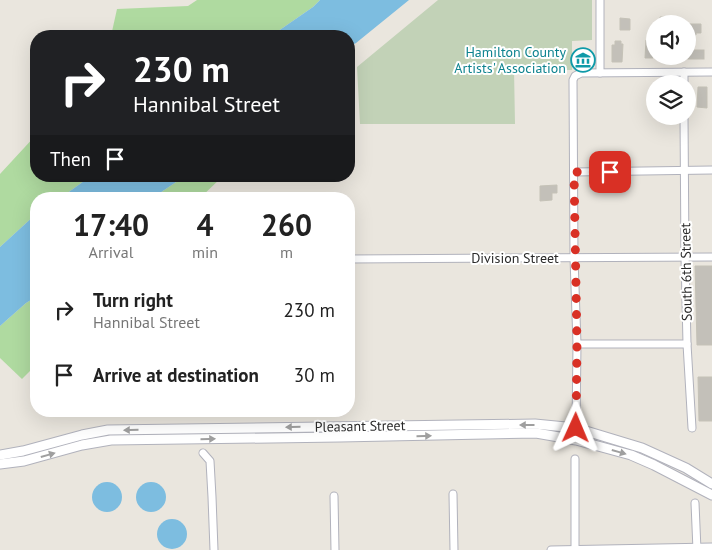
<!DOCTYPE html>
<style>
:root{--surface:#fff;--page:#f6f6f6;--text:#222;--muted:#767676}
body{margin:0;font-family:"PT Sans",sans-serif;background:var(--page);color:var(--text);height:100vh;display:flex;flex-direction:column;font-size:19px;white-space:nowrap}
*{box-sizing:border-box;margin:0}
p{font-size:16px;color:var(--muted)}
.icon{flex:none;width:28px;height:28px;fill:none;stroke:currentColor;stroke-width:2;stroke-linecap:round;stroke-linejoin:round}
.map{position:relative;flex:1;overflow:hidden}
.drawer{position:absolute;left:30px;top:192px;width:325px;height:225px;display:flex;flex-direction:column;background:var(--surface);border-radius:20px;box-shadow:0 5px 20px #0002}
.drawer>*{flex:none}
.guide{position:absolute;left:30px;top:30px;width:325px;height:152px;border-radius:20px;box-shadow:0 5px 20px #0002;background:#202124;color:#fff;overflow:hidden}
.buttons{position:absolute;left:646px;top:15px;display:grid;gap:10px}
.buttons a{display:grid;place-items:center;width:50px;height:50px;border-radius:50%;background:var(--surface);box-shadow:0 5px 20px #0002;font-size:25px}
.pin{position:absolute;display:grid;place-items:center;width:42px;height:42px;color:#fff;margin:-21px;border-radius:10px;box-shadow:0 2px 8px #0006}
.me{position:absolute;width:55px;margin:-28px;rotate:1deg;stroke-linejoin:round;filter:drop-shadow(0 0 4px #0008)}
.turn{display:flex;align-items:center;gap:18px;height:105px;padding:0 20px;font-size:22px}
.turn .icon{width:65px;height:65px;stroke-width:2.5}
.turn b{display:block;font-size:35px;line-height:42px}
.then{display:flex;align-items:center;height:48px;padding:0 20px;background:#0003;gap:10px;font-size:19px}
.eta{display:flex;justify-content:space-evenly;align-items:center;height:85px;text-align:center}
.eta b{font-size:30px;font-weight:600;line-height:35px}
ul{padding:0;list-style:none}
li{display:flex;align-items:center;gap:15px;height:65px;padding:0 20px}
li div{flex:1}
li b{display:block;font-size:19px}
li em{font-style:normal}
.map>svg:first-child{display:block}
</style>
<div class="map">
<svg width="712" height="550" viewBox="0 0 712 550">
<rect width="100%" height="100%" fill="#eae6de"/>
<!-- green -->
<g fill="#afdaa0">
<path d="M197 0H320L313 7 271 36H111L117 9 188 6Z"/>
<path d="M36 135V176H91L59 199H36V214L0 247V174Z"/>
<path d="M185 176H223L199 199H151Z"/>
<path d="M36 297V365L22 379 0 358V326L26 303Z"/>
</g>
<!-- cemetery -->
<path fill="#c2d2b7" d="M438 0H592V40L572 41V70L514 69 515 124H360L357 67Z"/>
<!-- water -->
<g fill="#7dbde0">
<path d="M320 0H409L356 43 349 47V36H271L313 7Z"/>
<path d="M91 176H185L151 199H59Z"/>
<path d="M36 214V297L26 303 0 326V247Z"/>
<circle cx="107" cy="497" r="15"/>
<circle cx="151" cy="497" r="15"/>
<circle cx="172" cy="534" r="15"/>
</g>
<!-- building -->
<g fill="#c3c0b9" stroke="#c5c2b7">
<path d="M660 17H672L671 24H660Z"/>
<path d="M620 18 630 19V30H620Z"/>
<path d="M689 24H701V33H696V35H688V26H689Z"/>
<path d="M646 40H652V42H653V58H645Z"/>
<path d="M615 41H621V44H623L622 62H612V45H615Z"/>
<rect x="688" y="50" width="16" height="9"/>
<path d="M590 51V63L575 64V52Z"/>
<path d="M698 87H707V108L697 107Z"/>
<path d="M557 185V193H552V200L540 201V186Z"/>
<path d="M695 266H712V345H697Z"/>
<path d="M698 377H712V421H699Z"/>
</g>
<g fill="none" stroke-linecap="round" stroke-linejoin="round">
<!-- minor casing -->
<g stroke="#b1b2bc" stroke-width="9">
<g id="minor">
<path d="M684 72V84"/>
<path d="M600 73V0"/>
<path d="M684 116 685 257 687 344 692 428"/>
<path d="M574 172 712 170"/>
<path d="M349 259 712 257"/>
<path d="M577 344H687"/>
<path d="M576 428 577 344 574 258 573 80 575 76 581 73 712 72"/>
<path d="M203 453 210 461 212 497 214 550"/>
<path d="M575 459V550"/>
<path d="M453 494 454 550"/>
<path d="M334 496 335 550"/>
<path d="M695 503 697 550"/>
<path d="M551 550 712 547"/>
</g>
</g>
<!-- tertiary casing -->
<g stroke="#b1b2bc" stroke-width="11">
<g id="tertiary">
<path d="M0 455 23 451 82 435 108 430 535 424 576 428 642 448 686 468 712 484"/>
<path d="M0 464 24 461 82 445 111 440 340 437 536 433 576 440 631 455 654 465 712 495"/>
</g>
</g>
<!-- minor -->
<use href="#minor" stroke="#fff" stroke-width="7"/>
<!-- tertiary -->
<use href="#tertiary" stroke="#fff" stroke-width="9"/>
</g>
<!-- one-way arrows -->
<defs><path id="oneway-solid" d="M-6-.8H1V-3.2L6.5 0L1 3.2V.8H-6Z" transform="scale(1.25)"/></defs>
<g fill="#9f9f9f">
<use href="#oneway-solid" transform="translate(527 425) rotate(180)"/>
<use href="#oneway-solid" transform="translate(293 427) rotate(179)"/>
<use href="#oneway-solid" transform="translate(131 430) rotate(179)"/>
<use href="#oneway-solid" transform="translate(424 436) rotate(-1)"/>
<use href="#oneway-solid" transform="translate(208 439) rotate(-1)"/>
<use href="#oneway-solid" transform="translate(619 452) rotate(16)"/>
<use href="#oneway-solid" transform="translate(48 455) rotate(-16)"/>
</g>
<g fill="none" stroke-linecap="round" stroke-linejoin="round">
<!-- route -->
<path stroke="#d93025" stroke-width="9" stroke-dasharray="0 16.2" d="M576 428 577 344 574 172H610"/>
</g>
<!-- icons -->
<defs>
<g id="museum-ring" transform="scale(1.25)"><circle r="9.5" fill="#fff" stroke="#0f9aa8" stroke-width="1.5"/><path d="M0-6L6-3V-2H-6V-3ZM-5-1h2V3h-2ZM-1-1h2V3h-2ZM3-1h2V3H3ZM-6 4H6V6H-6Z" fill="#0f9aa8"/></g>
</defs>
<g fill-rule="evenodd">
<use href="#museum-ring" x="583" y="60"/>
</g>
<g text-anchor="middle" stroke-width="4" stroke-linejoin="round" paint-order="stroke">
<!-- culture labels -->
<g font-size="14" fill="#0d838f" stroke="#fff" text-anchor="end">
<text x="566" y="57">Hamilton County<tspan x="566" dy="16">Artists' Association</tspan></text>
</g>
<!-- street labels -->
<g font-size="14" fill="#2a2a2a" stroke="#fff">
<text x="515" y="263">Division Street</text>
<text transform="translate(686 272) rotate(-91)" y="5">South 6th Street</text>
<text transform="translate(360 426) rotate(-1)" y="5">Pleasant Street</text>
</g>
</g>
</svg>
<div class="buttons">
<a><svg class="icon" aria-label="sound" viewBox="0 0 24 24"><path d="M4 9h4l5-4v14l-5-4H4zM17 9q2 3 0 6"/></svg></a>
<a><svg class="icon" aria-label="layers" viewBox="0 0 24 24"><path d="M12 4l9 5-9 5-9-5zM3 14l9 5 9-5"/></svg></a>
</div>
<div class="pin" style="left:610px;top:172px;background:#d93025"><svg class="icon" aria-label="arrive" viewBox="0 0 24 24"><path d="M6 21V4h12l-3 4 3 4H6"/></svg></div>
<svg class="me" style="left:576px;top:428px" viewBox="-20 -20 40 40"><path d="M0-17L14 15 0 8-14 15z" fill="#d93025" stroke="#fff" stroke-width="4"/></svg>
<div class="guide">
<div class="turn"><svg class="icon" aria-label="right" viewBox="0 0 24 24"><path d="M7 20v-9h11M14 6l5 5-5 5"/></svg><div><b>230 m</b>Hannibal Street</div></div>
<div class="then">Then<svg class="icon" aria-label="arrive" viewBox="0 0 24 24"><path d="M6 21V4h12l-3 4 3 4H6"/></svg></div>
</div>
<section class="drawer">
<div class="eta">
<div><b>17:40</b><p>Arrival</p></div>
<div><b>4</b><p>min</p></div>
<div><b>260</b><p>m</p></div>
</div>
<ul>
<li><svg class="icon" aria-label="right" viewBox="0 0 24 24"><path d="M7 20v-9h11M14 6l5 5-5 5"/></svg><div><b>Turn right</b><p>Hannibal Street</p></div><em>230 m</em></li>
<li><svg class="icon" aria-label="arrive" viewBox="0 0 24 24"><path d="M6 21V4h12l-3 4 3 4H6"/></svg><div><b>Arrive at destination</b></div><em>30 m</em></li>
</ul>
</section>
</div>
